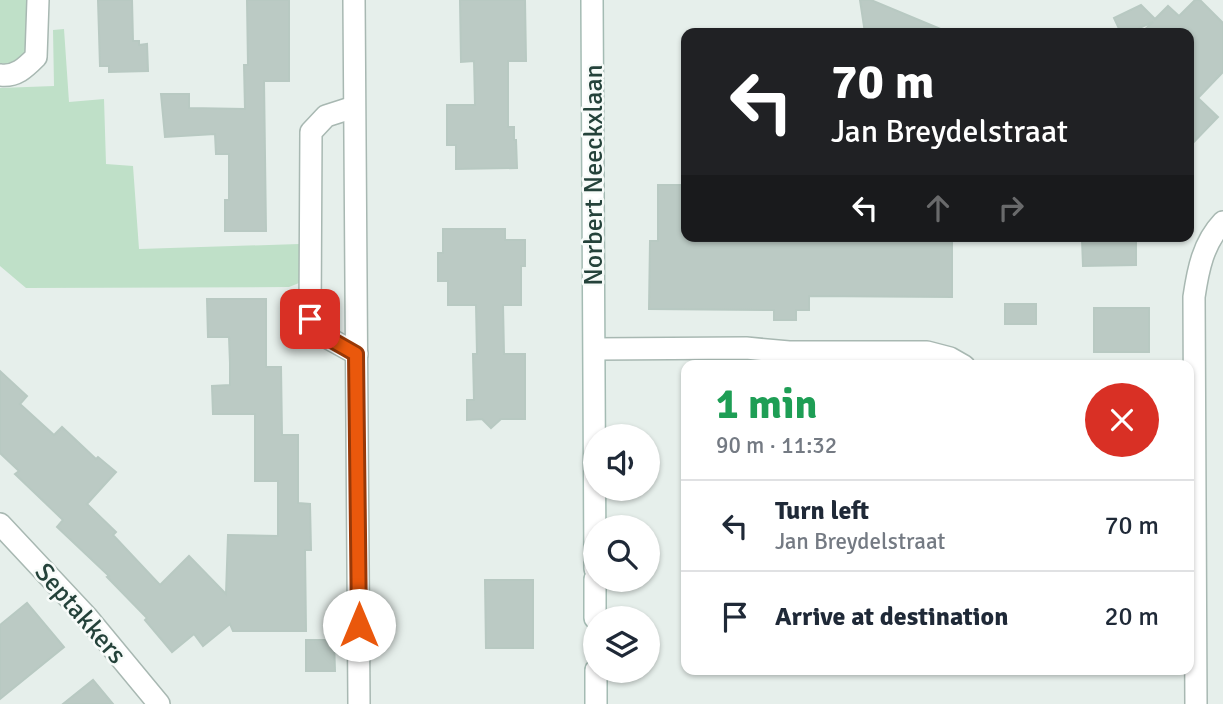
<!DOCTYPE html>
<meta charset="utf-8">
<style>
:root{--surface:#fff;--page:#f6f6f7;--text:#1f2937;--muted:#747a83;--line:#e0e1e3}
body{margin:0;font-family:Signika,sans-serif;background:var(--page);color:var(--text);height:100vh;display:flex;flex-direction:column;font-size:26px;white-space:nowrap}
*{box-sizing:border-box;margin:0}
p{font-size:23px;color:var(--muted)}
.icon{flex:none;width:38px;height:38px;fill:none;stroke:currentColor;stroke-width:2;stroke-linecap:round;stroke-linejoin:round}
.map{position:relative;flex:1;overflow:hidden}
.panel{position:absolute;left:681px;top:360px;width:513px;height:315px;display:flex;flex-direction:column;background:var(--surface);border-radius:14px;box-shadow:0 2px 5px #0004}
.panel>*{flex:none}
.hud{position:absolute;left:681px;top:28px;width:513px;height:214px;border-radius:14px;box-shadow:0 2px 5px #0004;background:#202124;color:#fff;overflow:hidden}
.controls{position:absolute;left:583px;top:424px;display:grid;gap:14px}
.controls a{display:grid;place-items:center;width:77px;height:77px;border-radius:50%;background:var(--surface);box-shadow:0 2px 5px #0004;font-size:35px}
.pin{position:absolute;display:grid;place-items:center;width:60px;height:60px;color:#fff;margin:-30px;border-radius:14px;box-shadow:0 4px 10px #0006}
.me{position:absolute;width:77px;margin:-38px;rotate:0deg;stroke-linejoin:round;filter:drop-shadow(0 0 5px #0008)}
.turn{display:flex;align-items:center;gap:24px;height:147px;padding:0 35px;font-size:32px}
.turn .icon{width:91px;height:91px;stroke-width:2.5}
.turn b{display:block;font-size:49px;line-height:60px}
.lanes{display:flex;align-items:center;height:66px;padding:0 35px;background:#0003;justify-content:center;gap:35px;direction:ltr}
.lanes .off{opacity:.35}
.round{display:grid;place-items:center;flex:none;width:74px;height:74px;border-radius:37px;background:var(--page)}
.overview{display:flex;align-items:center;justify-content:space-between;height:119px;padding:0 35px}
h1{font-size:42px;font-weight:700;line-height:52px;color:#1e9e55}
ul{padding:0;list-style:none}
li{display:flex;align-items:center;gap:21px;height:91px;padding:0 35px;border-top:2px solid var(--line)}
li div{flex:1}
li b{display:block;font-size:26px}
li em{font-style:normal}
.map>svg:first-child{display:block}
</style>
<div class="map">
<svg width="1223" height="704" viewBox="0 0 1223 704">
<rect width="100%" height="100%" fill="#e6efeb"/>
<!-- green -->
<g fill="#bfe0c8">
<path d="M0 0H30L28 53 13 65 0 63Z"/>
<path d="M64 29 69 102 104 99 106 164 133 166 139 249 299 244V283L289 287 26 288 0 266V88L54 86 53 30Z"/>
</g>
<!-- building -->
<g fill="#bbcac4" stroke="#b8c9c2" stroke-width="2">
<path d="M98 0H132L133 41H139V45L147 44 148 71 109 72V66H100Z"/>
<path d="M247 0H289V81H264L266 231H225V200H229V154H216L215 134 165 137 161 94H189V108L245 109 244 65H248Z"/>
<path d="M460 0H525L526 61H508V127H514V140H516L517 168 456 169V145H447V105H475L474 61 461 62Z"/>
<path d="M860 0H871L950 33H865Z"/>
<path d="M1195 0H1200L1223 23V72L1198 98 1218 117 1188 148V33H1141L1153 22 1128 33H1121L1114 18 1141 5 1155 19 1168 6 1179 16Z"/>
<path d="M658 185H686V236H952V297L809 296V310H796V320H774V310L649 309 650 241H658Z"/>
<path d="M443 229H505V240H525V266H521V305H503L504 354H525V419H501L491 428 482 419 467 420V400H474L473 354H477L476 305H448V281H438V253H443Z"/>
<path d="M1087 236H1113V241L1136 240V265L1083 266 1082 239H1087Z"/>
<path d="M207 299H266V367H281L282 435H298V503L310 504 311 550H305L306 631H233L230 624 203 646 194 634 172 652 145 620 147 618 107 577 109 576 57 527 63 520 15 474 19 471 0 453V371L27 396 20 404 54 435 62 427 96 459 98 457 116 472 87 504 116 532 113 535 160 585 189 556 226 594 228 535 278 536V481H255V414H213L212 386 230 385V363L229 337H208Z"/>
<rect x="1005" y="304" width="31" height="20"/>
<rect x="1094" y="308" width="55" height="44"/>
<path d="M485 580H533V648H486Z"/>
<path d="M27 603 64 647 0 699V625Z"/>
<path d="M306 640H334L335 671H306Z"/>
<path d="M93 680 113 704H63Z"/>
</g>
<g fill="none" stroke-linecap="round" stroke-linejoin="round">
<!-- street casing -->
<g stroke="#a8b8b2" stroke-width="24">
<g id="street">
<path d="M354 0 359 704"/>
<path d="M0 75C16 77 25 68 36 57L38 0"/>
<path d="M354 107 326 116 311 132 310 319 328 338 357 354"/>
<path d="M595 349 746 348 789 352H927L950 358 964 366"/>
<path d="M0 524 87 617 159 704"/>
<path d="M1196 704 1194 297C1198 270 1203 243 1223 222"/>
</g>
</g>
<!-- secondary casing -->
<g stroke="#a4bbb3" stroke-width="24">
<g id="secondary">
<path d="M592 0 595 569"/>
<path d="M595 579V618"/>
<path d="M596 670V704"/>
</g>
</g>
<!-- street -->
<use href="#street" stroke="#fff" stroke-width="21"/>
<!-- secondary -->
<use href="#secondary" stroke="#fff" stroke-width="21"/>
</g>
<g fill="none" stroke-linecap="round" stroke-linejoin="round">
<!-- route casing -->
<g stroke="#983908" stroke-width="18">
<path id="route" d="M310 319 328 338 356 354 359 625"/>
</g>
<!-- route -->
<use href="#route" stroke="#ea580c" stroke-width="12"/>
</g>
<g text-anchor="middle" stroke-width="5" stroke-linejoin="round" paint-order="stroke">
<!-- street labels -->
<g font-size="26" fill="#24423a" stroke="#f7fbf9">
<text transform="translate(593 175) rotate(-90)" y="9">Norbert Neeckxlaan</text>
<text transform="translate(81 613) rotate(49)" y="9">Septakkers</text>
</g>
</g>
</svg>
<div class="controls">
<a><svg class="icon" aria-label="sound" viewBox="0 0 24 24"><path d="M4 9h4l5-4v14l-5-4H4zM17 9q2 3 0 6"/></svg></a>
<a><svg class="icon" aria-label="search" viewBox="0 0 24 24"><circle cx="10" cy="10" r="6"/><path d="M15 15l6 6"/></svg></a>
<a><svg class="icon" aria-label="layers" viewBox="0 0 24 24"><path d="M12 4l9 5-9 5-9-5zM3 14l9 5 9-5"/></svg></a>
</div>
<div class="pin" style="left:310px;top:319px;background:#d93025"><svg class="icon" aria-label="arrive" viewBox="0 0 24 24"><path d="M6 21V4h12l-3 4 3 4H6"/></svg></div>
<svg class="me" style="left:359px;top:625px" viewBox="-20 -20 40 40"><circle r="19" fill="#fff"/><path d="M0-13L10 11 0 6-10 11z" fill="#ea580c"/></svg>
<div class="hud">
<div class="turn"><svg class="icon" aria-label="left" viewBox="0 0 24 24"><path d="M17 20v-9H6M10 6l-5 5 5 5"/></svg><div><b>70 m</b>Jan Breydelstraat</div></div>
<div class="lanes"><svg class="icon" aria-label="left" viewBox="0 0 24 24"><path d="M17 20v-9H6M10 6l-5 5 5 5"/></svg><svg class="icon off" aria-label="ahead" viewBox="0 0 24 24"><path d="M12 20V5M6 11l6-6 6 6"/></svg><svg class="icon off" aria-label="right" viewBox="0 0 24 24"><path d="M7 20v-9h11M14 6l5 5-5 5"/></svg></div>
</div>
<section class="panel">
<div class="overview"><div><h1>1 min</h1><p>90 m · 11:32</p></div><a class="round" style="background:#d93025;color:#fff"><svg class="icon" aria-label="close" viewBox="0 0 24 24"><path d="M6 6l12 12M18 6L6 18"/></svg></a></div>
<ul>
<li><svg class="icon" aria-label="left" viewBox="0 0 24 24"><path d="M17 20v-9H6M10 6l-5 5 5 5"/></svg><div><b>Turn left</b><p>Jan Breydelstraat</p></div><em>70 m</em></li>
<li><svg class="icon" aria-label="arrive" viewBox="0 0 24 24"><path d="M6 21V4h12l-3 4 3 4H6"/></svg><div><b>Arrive at destination</b></div><em>20 m</em></li>
</ul>
</section>
</div>
